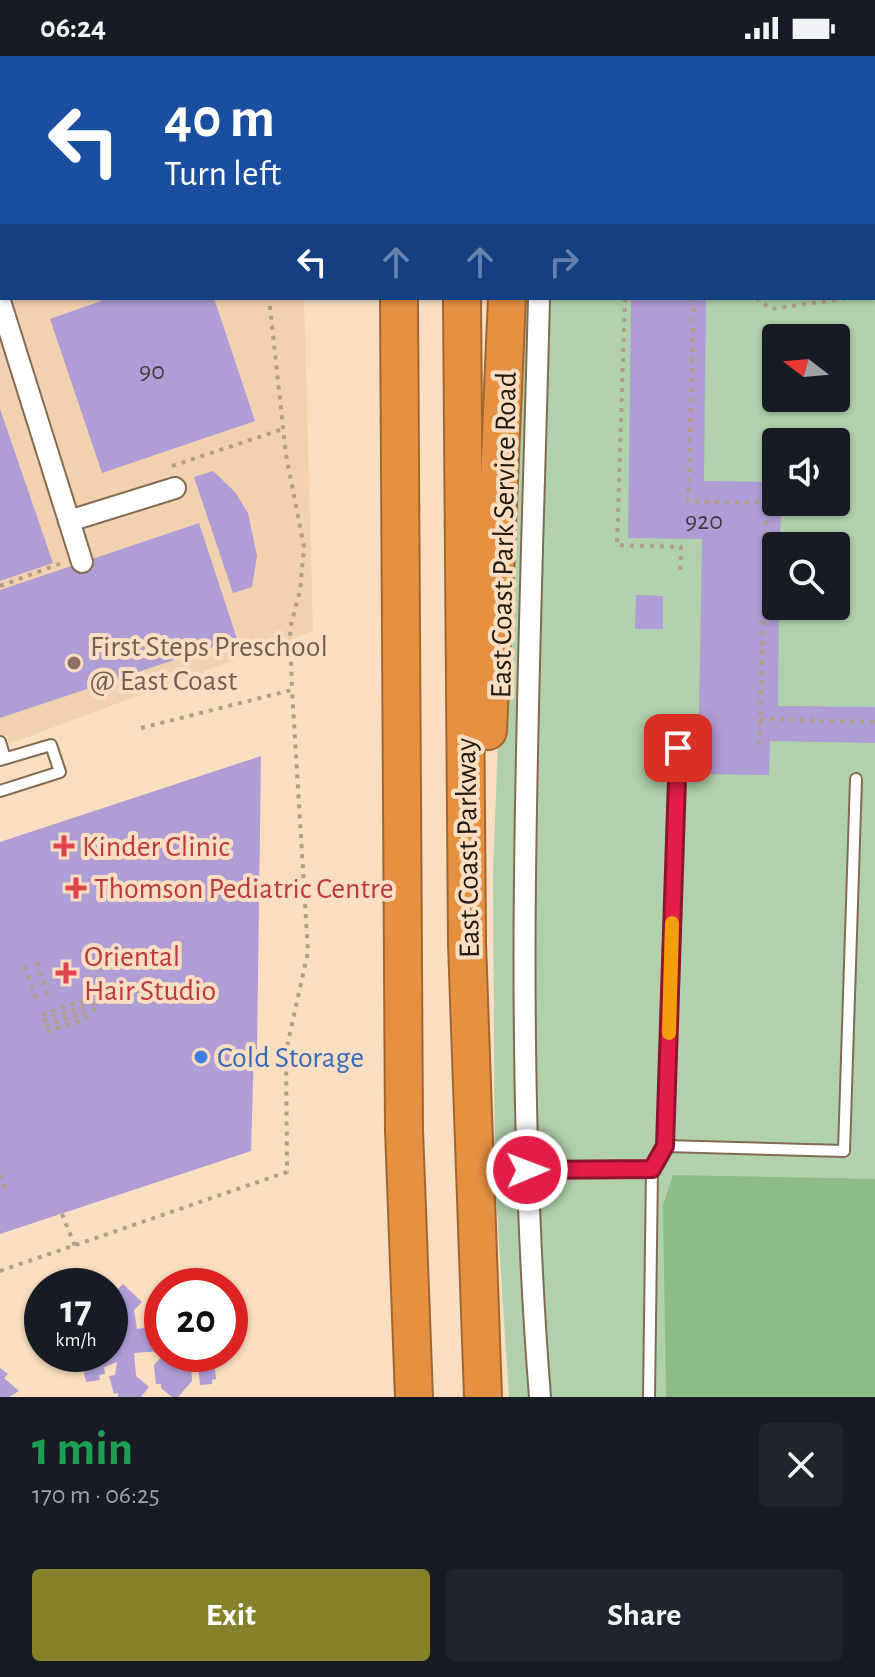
<!DOCTYPE html>
<meta charset="utf-8">
<style>
:root{--surface:#171b24;--page:#20242c;--text:#f1f3f6;--muted:#9ea1a6;--accent:#85822a}
body{margin:0;font-family:"Alegreya Sans",sans-serif;background:var(--page);color:var(--text);height:100vh;display:flex;flex-direction:column;font-size:30px;white-space:nowrap}
*{box-sizing:border-box;margin:0}
p{font-size:26px;color:var(--muted)}
.icon{flex:none;width:44px;height:44px;fill:none;stroke:currentColor;stroke-width:2;stroke-linecap:round;stroke-linejoin:round}
.map{position:relative;height:1341px;overflow:hidden}
.drawer{display:flex;flex-direction:column;background:var(--surface);flex:1}
.drawer>*{flex:none}
.hud{position:absolute;left:0px;top:0px;width:876px;height:244px;box-shadow:0 2px 6px #0004;background:#1a4fa0;color:#fff;overflow:hidden}
.needle{width:52px;rotate:286deg}
.tools{position:absolute;left:762px;top:268px;display:grid;gap:16px}
.tools a{display:grid;place-items:center;width:88px;height:88px;border-radius:8px;background:var(--surface);box-shadow:0 2px 6px #0004;font-size:40px}
.speed{position:absolute;left:24px;top:1212px;display:flex;gap:16px;font-size:40px;font-weight:700;text-align:center}
.speed>*{display:grid;place-content:center;width:104px;height:104px;border-radius:50%;background:var(--surface);box-shadow:0 2px 6px #0004;line-height:1}
.speed small{font-size:20px;font-weight:400}
.speed .limit{border:12px solid #d22;background:#fff;color:#111}
.pin{position:absolute;display:grid;place-items:center;width:68px;height:68px;color:#fff;margin:-34px;border-radius:16px;box-shadow:0 4px 12px #0006}
.me{position:absolute;width:88px;margin:-44px;rotate:89deg;stroke-linejoin:round;filter:drop-shadow(0 0 6px #0008)}
.turn{display:flex;align-items:center;gap:28px;height:168px;padding:0 32px;font-size:36px}
.turn .icon{width:104px;height:104px;stroke-width:2.5}
.turn b{display:block;font-size:56px;line-height:68px}
.lanes{display:flex;align-items:center;height:76px;padding:0 32px;background:#0003;justify-content:center;gap:40px;direction:ltr}
.lanes .off{opacity:.35}
.round{display:grid;place-items:center;flex:none;width:84px;height:84px;border-radius:8px;background:var(--page)}
.head{display:flex;align-items:center;justify-content:space-between;height:136px;padding:0 32px}
h1{font-size:48px;font-weight:600;line-height:60px;color:#1e9e55}
.button{display:flex;gap:16px;margin-top:auto;padding:16px 32px}
.button a{flex:1;height:92px;border-radius:8px;background:var(--accent);color:#fff;font-size:32px;font-weight:600;line-height:92px;text-align:center}
.button a+a{background:var(--page);color:var(--text)}
.status{display:flex;justify-content:space-between;align-items:center;height:56px;padding:0 40px;background:var(--surface);direction:ltr}
.status svg{height:22px;fill:currentColor}
.map>svg:first-child{display:block}
</style>
<div class="status"><b>06:24</b><svg viewBox="0 0 49 12"><path d="M0 12V9h3v3zM5 12V6h3v6zM10 12V3h3v9zM15 12V0h3v12zM26 1h20v11H26zM47 4h2v5h-2z"/></svg></div>
<div class="map">
<svg width="875" height="1341" viewBox="0 0 875 1341">
<rect width="100%" height="100%" fill="#f9dec1"/>
<!-- built -->
<path fill="#f1d1af" d="M0 0 104 2H2V242H304L313 575 0 691Z"/>
<!-- green -->
<path fill="#b0d1ac" fill-rule="evenodd" d="M532 0H875V1341H509L495 1124 493 817 515 242H874V2ZM776 282H836V342H776ZM776 386H836V446H776ZM776 490H836V550H776Z"/>
<!-- forest -->
<g fill="#8fba8a">
<path d="M602 0H875V231L874 2Z"/>
<path d="M673 1119 875 1123V1341H666L663 1149Z"/>
</g>
<!-- building -->
<g fill="#af9dd5">
<path d="M100 242H214L255 365 102 417 50 263 101 245Z"/>
<path d="M631 242H706L704 425 776 426V446H781L780 490H776V550H779L778 650 875 651V687L770 685 769 719 698 718 702 483 628 482Z"/>
<path d="M0 353 53 507 0 525Z"/>
<path d="M213 415 235 436 248 457 257 500 252 531 233 537 194 421Z"/>
<path d="M199 467 237 583 0 662V534Z"/>
<path d="M636 539 663 540V573H635Z"/>
<path d="M261 700 257 994 254 993 251 1095 0 1178V786Z"/>
<path d="M162 1226 166 1230H162V1295L134 1297 136 1320 149 1331 141 1341H118V1337L114 1338 109 1320 115 1319 117 1306 104 1311 105 1318 99 1319 100 1324 86 1326 80 1298H110V1268H113L110 1241 123 1228 142 1246 134 1254 137 1273 157 1270 156 1265 149 1266 147 1257H153L151 1239Z"/>
<path d="M164 1298H222V1300L214 1301 216 1323 212 1324V1328L200 1329 198 1308 191 1309 192 1325 178 1341H172L161 1332V1328H156L154 1309Z"/>
<path d="M0 1312 8 1318 4 1322 19 1335 9 1341H0Z"/>
</g>
<g fill="none" stroke-linecap="round" stroke-linejoin="round">
<!-- service casing -->
<g stroke="#836b52" stroke-width="14">
<g id="service">
<path d="M0 143 2 142"/>
<path d="M0 181 2 180"/>
<path d="M0 686 5 702"/>
<path d="M0 704 51 689 60 716 0 735"/>
<path d="M665 1090 844 1095 856 723"/>
<path d="M527 1114 652 1113"/>
<path d="M649 1341 652 1113 665 1090 678 692"/>
</g>
</g>
<!-- minor casing -->
<g stroke="#836b52" stroke-width="24">
<g id="minor">
<path d="M555 2V0"/>
<path d="M0 202 2 209"/>
<path d="M539 242C530 608 511 976 540 1341"/>
<path d="M0 245 82 506"/>
<path d="M69 465 175 432"/>
</g>
</g>
<!-- motorway casing -->
<g stroke="#a26730" stroke-width="40">
<g id="motorway">
<path d="M399 0V2"/>
<path d="M463 2V0"/>
<path d="M520 2V0"/>
<path d="M399 242 404 1074 414 1341"/>
<path d="M462 242 467 887 483 1341"/>
<path d="M488 675 507 242"/>
</g>
</g>
<!-- path -->
<g stroke="#b39e87" stroke-width="4" stroke-dasharray="4 6" stroke-linecap="butt">
<path d="M96 0 97 2"/>
<path d="M271 0 272 2"/>
<path d="M119 2 124 0"/>
<path d="M215 2 224 0"/>
<path d="M299 2 300 0"/>
<path d="M582 2 583 0"/>
<path d="M0 46H2"/>
<path d="M874 238H875"/>
<path d="M625 242 617 489 681 491 680 519"/>
<path d="M694 242 688 445 767 447 759 693"/>
<path d="M756 242 771 253 848 242"/>
<path d="M172 410 283 373"/>
<path d="M0 530 62 507"/>
<path d="M760 663 875 666"/>
<path d="M141 672 292 634 290 572 300 535 304 491 286 399 269 242"/>
<path d="M37 906 48 940"/>
<path d="M25 910 36 944"/>
<path d="M42 958 86 943"/>
<path d="M43 964 100 945"/>
<path d="M45 970 102 951"/>
<path d="M47 976 92 960"/>
<path d="M0 1119 5 1133"/>
<path d="M62 1158 75 1190"/>
<path d="M0 1215 287 1116 286 995 308 896 292 634"/>
</g>
<!-- service -->
<use href="#service" stroke="#fff" stroke-width="10"/>
<!-- minor -->
<use href="#minor" stroke="#fff" stroke-width="20"/>
<!-- motorway -->
<use href="#motorway" stroke="#e69142" stroke-width="36"/>
</g>
<g fill="none" stroke-linecap="round" stroke-linejoin="round">
<!-- route casing -->
<g stroke="#92132f" stroke-width="20">
<path id="route" d="M527 1114 652 1113 665 1090 678 692"/>
</g>
<!-- route -->
<use href="#route" stroke="#e11d48" stroke-width="14"/>
<!-- slow -->
<path stroke="#f59e0b" stroke-width="14" d="M669 977 672 867"/>
</g>
<!-- markers -->
<circle fill="#8d6e63" stroke="#f9dec1" stroke-width="3" cx="74" cy="607" r="8"/>
<g fill="#e0444e" stroke="#f9dec1" stroke-width="3">
<path d="M60 778h8v8h8v8h-8v8h-8v-8h-8v-8h8z"/>
<path d="M72 820h8v8h8v8h-8v8h-8v-8h-8v-8h8z"/>
<path d="M62 905h8v8h8v8h-8v8h-8v-8h-8v-8h8z"/>
</g>
<circle fill="#3f7fe0" stroke="#f9dec1" stroke-width="3" cx="201" cy="1001" r="8"/>
<g text-anchor="middle" stroke-width="8" stroke-linejoin="round" paint-order="stroke">
<!-- number labels -->
<g font-size="26" fill="#463a40">
<text x="152" y="323">90</text>
<text x="704" y="473">920</text>
</g>
<!-- street labels -->
<g font-size="30" fill="#23190f" stroke="#f9dec1">
<text transform="translate(503 479) rotate(-89)" y="10">East Coast Park Service Road</text>
<text transform="translate(467 792) rotate(-91)" y="10">East Coast Parkway</text>
</g>
<!-- education labels -->
<g font-size="30" fill="#785e54" stroke="#f9dec1" text-anchor="start">
<text x="90" y="600">First Steps Preschool<tspan x="90" dy="34">@ East Coast</tspan></text>
</g>
<!-- health labels -->
<g font-size="30" fill="#be3a42" stroke="#f9dec1" text-anchor="start">
<text x="82" y="800">Kinder Clinic</text>
<text x="94" y="842">Thomson Pediatric Centre</text>
<text x="84" y="910">Oriental<tspan x="84" dy="34">Hair Studio</tspan></text>
</g>
<!-- shop labels -->
<g font-size="30" fill="#366cbe" stroke="#f9dec1" text-anchor="start">
<text x="217" y="1011">Cold Storage</text>
</g>
</g>
</svg>
<div class="tools">
<a><svg class="needle" viewBox="-14 -14 28 28"><path d="M0-13l5 13h-10z" fill="#e53935"/><path d="M0 13l5-13h-10z" fill="#9ea1a6"/></svg></a>
<a><svg class="icon" aria-label="sound" viewBox="0 0 24 24"><path d="M4 9h4l5-4v14l-5-4H4zM17 9q2 3 0 6"/></svg></a>
<a><svg class="icon" aria-label="search" viewBox="0 0 24 24"><circle cx="10" cy="10" r="6"/><path d="M15 15l6 6"/></svg></a>
</div>
<div class="speed"><div>17<small>km/h</small></div><div class="limit">20</div></div>
<div class="pin" style="left:678px;top:692px;background:#d93025"><svg class="icon" aria-label="arrive" viewBox="0 0 24 24"><path d="M6 21V4h12l-3 4 3 4H6"/></svg></div>
<svg class="me" style="left:527px;top:1114px" viewBox="-20 -20 40 40"><circle r="17" fill="#e11d48" stroke="#fff" stroke-width="3"/><path d="M0-11L8 9 0 5-8 9z" fill="#fff"/></svg>
<div class="hud">
<div class="turn"><svg class="icon" aria-label="left" viewBox="0 0 24 24"><path d="M17 20v-9H6M10 6l-5 5 5 5"/></svg><div><b>40 m</b>Turn left</div></div>
<div class="lanes"><svg class="icon" aria-label="left" viewBox="0 0 24 24"><path d="M17 20v-9H6M10 6l-5 5 5 5"/></svg><svg class="icon off" aria-label="ahead" viewBox="0 0 24 24"><path d="M12 20V5M6 11l6-6 6 6"/></svg><svg class="icon off" aria-label="ahead" viewBox="0 0 24 24"><path d="M12 20V5M6 11l6-6 6 6"/></svg><svg class="icon off" aria-label="right" viewBox="0 0 24 24"><path d="M7 20v-9h11M14 6l5 5-5 5"/></svg></div>
</div>
</div>
<section class="drawer">
<div class="head"><div><h1>1 min</h1><p>170 m · 06:25</p></div><a class="round"><svg class="icon" aria-label="close" viewBox="0 0 24 24"><path d="M6 6l12 12M18 6L6 18"/></svg></a></div>
<div class="button"><a>Exit</a><a>Share</a></div>
</section>
